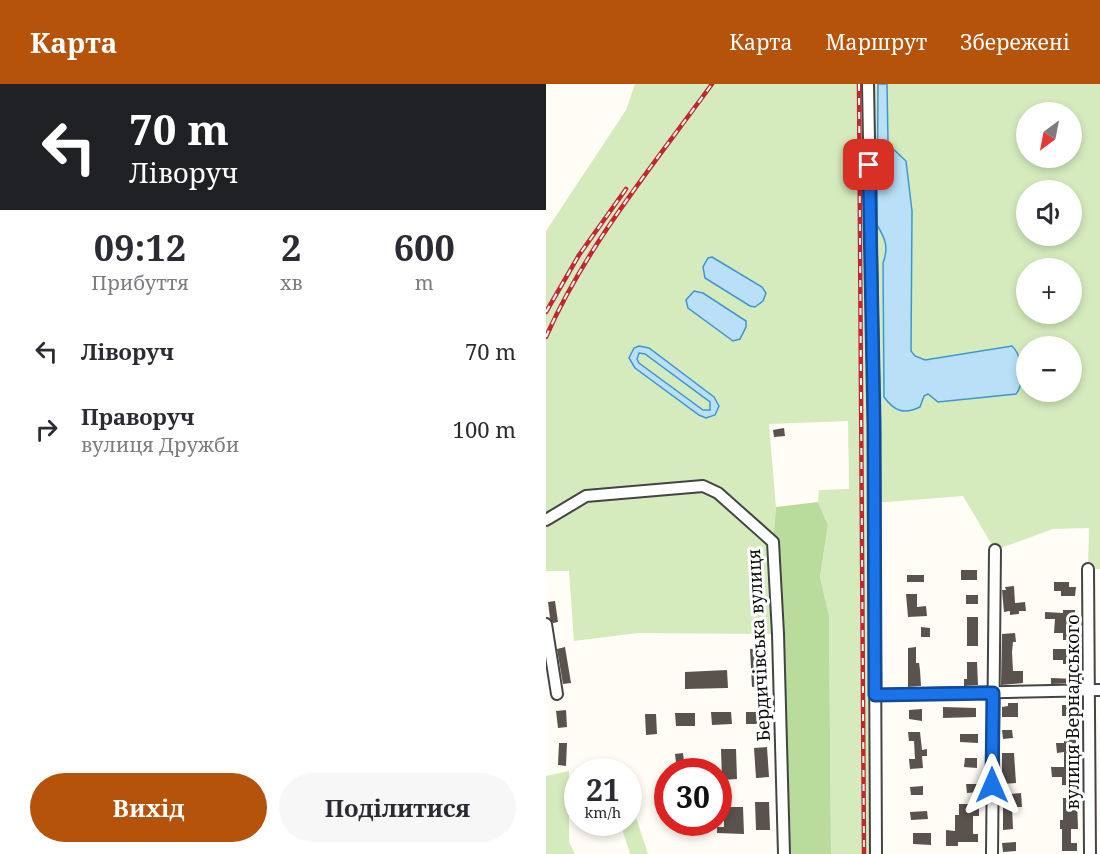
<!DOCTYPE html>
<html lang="uk">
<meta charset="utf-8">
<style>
:root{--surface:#fff;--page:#f7f7f7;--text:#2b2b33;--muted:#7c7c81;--accent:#b45309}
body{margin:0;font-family:"Noto Serif",serif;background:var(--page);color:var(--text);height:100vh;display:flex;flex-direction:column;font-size:22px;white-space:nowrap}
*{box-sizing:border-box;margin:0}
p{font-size:20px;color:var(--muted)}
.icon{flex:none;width:33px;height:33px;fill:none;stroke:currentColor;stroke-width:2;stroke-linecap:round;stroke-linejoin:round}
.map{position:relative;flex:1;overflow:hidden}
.sheet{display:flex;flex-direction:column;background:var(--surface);width:546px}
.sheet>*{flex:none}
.guide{background:#202124;color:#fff;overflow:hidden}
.needle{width:39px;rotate:212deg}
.controls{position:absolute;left:470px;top:18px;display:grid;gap:12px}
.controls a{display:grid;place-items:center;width:66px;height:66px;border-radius:50%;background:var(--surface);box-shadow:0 3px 9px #0003;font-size:30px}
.speed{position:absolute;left:18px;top:674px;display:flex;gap:12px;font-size:30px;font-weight:700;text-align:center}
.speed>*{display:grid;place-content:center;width:78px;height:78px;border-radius:50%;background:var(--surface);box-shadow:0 3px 9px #0003;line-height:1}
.speed small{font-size:15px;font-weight:400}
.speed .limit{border:9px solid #d22;background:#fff;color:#111}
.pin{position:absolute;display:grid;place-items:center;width:51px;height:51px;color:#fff;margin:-26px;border-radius:12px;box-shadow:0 3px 9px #0006}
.me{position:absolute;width:66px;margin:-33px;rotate:0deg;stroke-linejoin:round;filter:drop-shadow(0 0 4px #0008)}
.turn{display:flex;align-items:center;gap:21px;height:126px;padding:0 30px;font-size:27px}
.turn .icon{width:78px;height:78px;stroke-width:2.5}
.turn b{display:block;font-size:42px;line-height:51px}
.eta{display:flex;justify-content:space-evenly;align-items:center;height:102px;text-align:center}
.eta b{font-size:36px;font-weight:700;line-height:42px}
.cta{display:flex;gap:12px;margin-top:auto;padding:12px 30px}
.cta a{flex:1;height:69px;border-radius:36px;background:var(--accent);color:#fff;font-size:24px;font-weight:700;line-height:69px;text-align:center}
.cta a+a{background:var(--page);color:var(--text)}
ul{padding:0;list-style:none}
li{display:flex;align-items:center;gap:18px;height:78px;padding:0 30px}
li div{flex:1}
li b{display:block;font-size:22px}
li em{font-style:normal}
header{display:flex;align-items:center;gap:36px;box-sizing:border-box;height:84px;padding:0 30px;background:var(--accent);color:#fff}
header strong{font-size:28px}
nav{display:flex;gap:33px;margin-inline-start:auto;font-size:21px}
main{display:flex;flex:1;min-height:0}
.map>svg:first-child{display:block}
</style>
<header>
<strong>Карта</strong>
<nav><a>Карта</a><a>Маршрут</a><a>Збережені</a></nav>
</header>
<main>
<section class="sheet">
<div class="guide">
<div class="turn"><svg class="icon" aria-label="left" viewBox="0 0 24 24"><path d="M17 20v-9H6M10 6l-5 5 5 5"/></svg><div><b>70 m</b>Ліворуч</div></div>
</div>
<div class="eta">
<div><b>09:12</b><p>Прибуття</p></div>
<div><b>2</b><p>хв</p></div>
<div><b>600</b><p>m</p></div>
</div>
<ul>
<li><svg class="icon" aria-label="left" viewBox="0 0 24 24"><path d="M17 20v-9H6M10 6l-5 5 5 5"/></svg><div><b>Ліворуч</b></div><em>70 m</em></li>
<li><svg class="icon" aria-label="right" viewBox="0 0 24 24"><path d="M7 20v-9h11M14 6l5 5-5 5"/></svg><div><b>Праворуч</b><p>вулиця Дружби</p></div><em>100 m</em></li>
</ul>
<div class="cta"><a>Вихід</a><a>Поділитися</a></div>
</section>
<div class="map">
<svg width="554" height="770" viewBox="0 0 554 770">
<rect width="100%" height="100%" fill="#fffdf5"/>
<!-- green -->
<g fill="#d5ebbd" fill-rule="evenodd">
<path d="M89 0H332L331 141C339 154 343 163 337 179L338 313 382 310 392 318 470 310 466 262 379 276 369 272 365 267 366 127 360 77 344 62 342 57 341 0H554V485H542L543 444 507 445 449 466 417 412 328 419 330 770H285L283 532 274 493 282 441 272 418 273 406 303 405 302 337 223 340 230 423 227 458 232 550 92 549 28 557 23 487H0V147L80 26ZM480 28H525V74H480ZM480 106H525V152H480ZM480 184H525V230H480ZM480 262H525V308H480Z"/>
<path d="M23 687V758L29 770H0V692Z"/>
<path d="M83 712 102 770H84L74 738H82Z"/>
</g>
<!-- forest -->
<path fill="#b9dc9c" d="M272 418 282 441 274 493 283 532 285 770H238L227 458 230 423Z"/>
<!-- water -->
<g fill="#b9e0f7" stroke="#3f96cf" stroke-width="1.5" fill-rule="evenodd">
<path d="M332 0H341L342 57 344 62 360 77 366 127 365 267 369 272 379 276 466 262C476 271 479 299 470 310L392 318 382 310 378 312 374 323C358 331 348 327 338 313L337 179C343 163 339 154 331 141Z"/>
<path d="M166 173 216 203 220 209 217 217 209 223 204 222 159 194 157 183 162 174Z"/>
<path d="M148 207 157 209 200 237V243L194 255 187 257 142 224 140 216Z"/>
<path d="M93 262 103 264 168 313 173 322 169 331 160 334 153 331 89 284 83 274 88 264ZM93 269 99 270 164 318V326H157L93 279 91 275Z"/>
</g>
<!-- building -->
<g fill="#5a524d">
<path d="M238 344 239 352 228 353 227 346Z"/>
<rect x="415" y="486" width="16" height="10"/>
<rect x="361" y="491" width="17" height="7"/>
<path d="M508 498H523V503H530L529 512H515V507H508Z"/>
<path d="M468 502 469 519 479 518 480 527H473V530L464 531V527L458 528 456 506H460L459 503Z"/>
<path d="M360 510H371V523L380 522 381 532 362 533Z"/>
<rect x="420" y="511" width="12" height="9"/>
<path d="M9 517 12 538 7 539 4 534 2 518Z"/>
<path d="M517 526H529L530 556H517V549H508L509 535H499V528L517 529Z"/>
<rect x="421" y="533" width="11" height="29"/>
<path d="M375 543 384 544V553H375Z"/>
<path d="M469 549 470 558H467L466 568 467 587H477V599L455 601 456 550Z"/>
<path d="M19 563 25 599 17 600 11 565Z"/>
<path d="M370 563V579H373L374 586 375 602 362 603V564Z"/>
<path d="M219 564 221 602 206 603 204 565Z"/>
<path d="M507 565H523V571H531V580H517V576H507Z"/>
<path d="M421 578H431L432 601 418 602V595H421Z"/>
<path d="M181 586 182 604 139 605V588Z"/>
<path d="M505 594 530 595V599L505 600Z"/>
<path d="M462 619H472V633H456V623L462 622Z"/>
<rect x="516" y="621" width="14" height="11"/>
<path d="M397 623 430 624V633L397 634Z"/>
<path d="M376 625V637L363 635V626Z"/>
<path d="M20 626 21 643 12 644 10 627Z"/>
<path d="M165 628H185L186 640 166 641Z"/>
<rect x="200" y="628" width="18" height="12"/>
<path d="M129 629H149V642H130Z"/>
<path d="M99 630H110L111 650 100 651Z"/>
<path d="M456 646H466L467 654 457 655Z"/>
<path d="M518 646H530V702L516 701V693H506L505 683H518V668L511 669 510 659H518Z"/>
<path d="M362 648H374L376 666 381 665V672H376L377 684 364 685 363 675H369L368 657H363Z"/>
<path d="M414 650H432V659L414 658Z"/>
<path d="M13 659H21L20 682 12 681Z"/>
<path d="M221 663 223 693 210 694 208 664Z"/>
<path d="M175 665H190L191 695 176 696Z"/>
<path d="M137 669 139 687H131L129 670Z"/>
<path d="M456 669H468L470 699 456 700Z"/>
<path d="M419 674H431V684L418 683Z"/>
<path d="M420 700H433V708L421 709Z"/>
<path d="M377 702V711H365L364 703Z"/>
<path d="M475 709 476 723H466L467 745 457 746V714L465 713V710Z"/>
<path d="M517 714H531L532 745H525V759H531V767H516V745H514V736H517Z"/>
<path d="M209 718H223L224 746H210Z"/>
<path d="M413 720H425V723H433V732H427V750H432V758H412V762H400V746L409 747V731H413Z"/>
<path d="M178 723H197L198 750 171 749V743H178Z"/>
<path d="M381 727 382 735 365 736 364 728Z"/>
<path d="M367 749H385V761L367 760Z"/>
<path d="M470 758V767L457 768 456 759Z"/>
</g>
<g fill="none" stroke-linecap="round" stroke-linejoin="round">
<!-- minor casing -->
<g stroke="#444" stroke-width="14">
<g id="minor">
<path d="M322 0 328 340 330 770"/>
<path d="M0 436 40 412 157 402 172 409 227 458 232 550 238 770"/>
<path d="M542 485 544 770"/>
<path d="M0 540 11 610"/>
<path d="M329 611 554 606"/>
<path d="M446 770 449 466"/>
</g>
</g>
<!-- minor -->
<use href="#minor" stroke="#fff" stroke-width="10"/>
<!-- rail casing -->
<g stroke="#c4262e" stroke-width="4.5">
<g id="rail">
<path d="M313 0 318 770"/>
<path d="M0 228 33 171 80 105"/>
<path d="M0 253C40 162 108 80 166 0"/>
</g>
</g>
<!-- rail -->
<use href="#rail" stroke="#fff" stroke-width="2" stroke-dasharray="7" stroke-linecap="butt"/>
</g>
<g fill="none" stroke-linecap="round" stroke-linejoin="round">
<!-- route casing -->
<g stroke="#114b97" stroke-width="15">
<path id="route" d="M323 81 328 340 329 611 447 609 446 701"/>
</g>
<!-- route -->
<use href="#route" stroke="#1a73e8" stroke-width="10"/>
</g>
<g text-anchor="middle" stroke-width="6" stroke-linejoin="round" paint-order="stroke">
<!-- street labels -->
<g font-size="18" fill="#111" stroke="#fff">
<text transform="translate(213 561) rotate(-93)" y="6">Бердичівська вулиця</text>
<text transform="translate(527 628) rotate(-90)" y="6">вулиця Вернадського</text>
</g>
</g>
</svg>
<div class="controls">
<a><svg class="needle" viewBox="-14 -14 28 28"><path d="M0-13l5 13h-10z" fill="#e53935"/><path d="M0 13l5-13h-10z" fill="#7c7c81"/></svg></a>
<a><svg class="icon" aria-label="sound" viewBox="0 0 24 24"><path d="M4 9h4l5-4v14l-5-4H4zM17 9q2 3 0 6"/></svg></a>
<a>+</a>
<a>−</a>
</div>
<div class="speed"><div>21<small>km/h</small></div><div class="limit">30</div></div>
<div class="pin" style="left:323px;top:81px;background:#d93025"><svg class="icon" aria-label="arrive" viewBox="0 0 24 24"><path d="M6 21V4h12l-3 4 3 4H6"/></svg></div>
<svg class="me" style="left:446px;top:701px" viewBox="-20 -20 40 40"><path d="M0-17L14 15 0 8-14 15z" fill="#1a73e8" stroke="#fff" stroke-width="4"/></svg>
</div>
</main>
